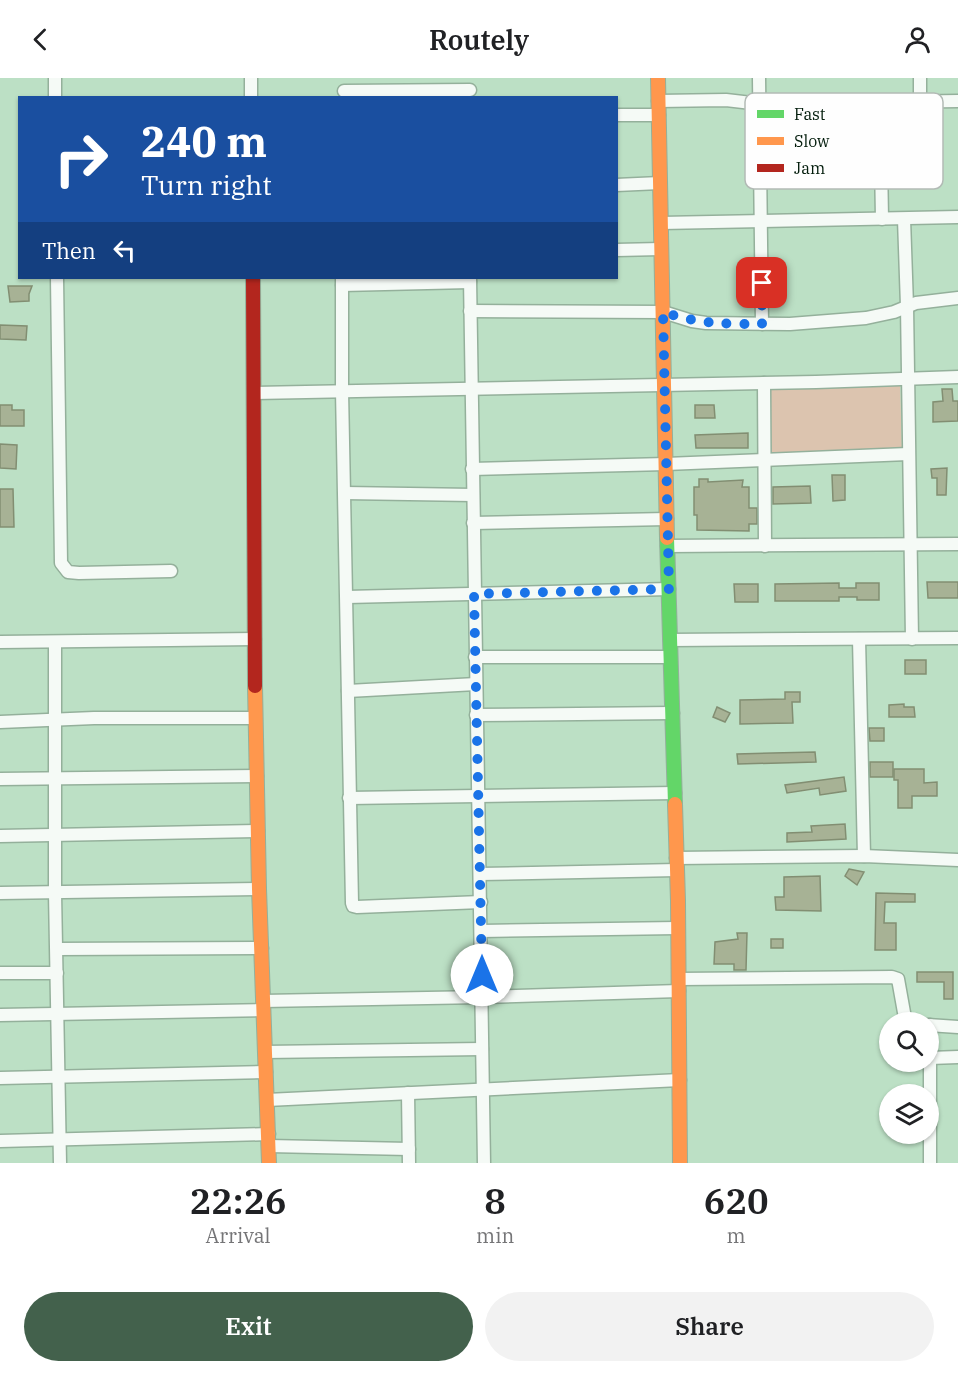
<!DOCTYPE html>
<style>
:root{--surface:#fff;--page:#f2f2f2;--text:#202124;--muted:#757577;--accent:#43614c}
body{margin:0;font-family:"IBM Plex Serif",serif;background:var(--page);color:var(--text);height:100vh;display:flex;flex-direction:column;font-size:22px;white-space:nowrap}
*{box-sizing:border-box;margin:0}
p{font-size:20px;color:var(--muted)}
.icon{flex:none;width:33px;height:33px;fill:none;stroke:currentColor;stroke-width:2;stroke-linecap:round;stroke-linejoin:round}
.map{position:relative;height:1085px;overflow:hidden}
.details{display:flex;flex-direction:column;background:var(--surface);flex:1}
.details>*{flex:none}
.hud{position:absolute;left:18px;top:18px;width:600px;height:183px;border-radius:0px;box-shadow:0 2px 4px #0004;background:#1a4fa0;color:#fff;overflow:hidden}
.buttons{position:absolute;left:879px;top:934px;display:grid;gap:12px}
.buttons a{display:grid;place-items:center;width:60px;height:60px;border-radius:50%;background:var(--surface);box-shadow:0 2px 4px #0004;font-size:30px}
.pin{position:absolute;display:grid;place-items:center;width:51px;height:51px;color:#fff;margin:-26px;border-radius:12px;box-shadow:0 3px 9px #0006}
.me{position:absolute;width:66px;margin:-33px;rotate:0deg;stroke-linejoin:round;filter:drop-shadow(0 0 4px #0008)}
.turn{display:flex;align-items:center;gap:21px;height:126px;padding:0 24px;font-size:27px}
.turn .icon{width:78px;height:78px;stroke-width:2.5}
.turn b{display:block;font-size:42px;line-height:51px}
.then{display:flex;align-items:center;height:57px;padding:0 24px;background:#0003;gap:12px;font-size:22px}
.eta{display:flex;justify-content:space-evenly;align-items:center;height:102px;text-align:center}
.eta b{font-size:36px;font-weight:600;line-height:42px}
.primary-button{display:flex;gap:12px;margin-top:auto;padding:12px 24px}
.primary-button a{flex:1;height:69px;border-radius:36px;background:var(--accent);color:#fff;font-size:24px;font-weight:600;line-height:69px;text-align:center}
.primary-button a+a{background:var(--page);color:var(--text)}
header{display:flex;justify-content:space-between;align-items:center;height:78px;padding:0 24px;background:var(--surface);font-size:27px;font-weight:600}
.map>svg:first-child{display:block}
</style>
<header><svg class="icon" aria-label="back" viewBox="0 0 24 24"><path d="M15 5l-7 7 7 7"/></svg>Routely<svg class="icon" aria-label="person" viewBox="0 0 24 24"><circle cx="12" cy="8" r="4"/><path d="M4 21q1-7 8-7t8 7"/></svg></header>
<div class="map">
<svg width="958" height="1085" viewBox="0 0 958 1085">
<rect width="100%" height="100%" fill="#bce0c5"/>
<!-- green -->
<path fill="#dcc4af" d="M900 306 902 373 770 376 768 309Z"/>
<!-- building -->
<g fill="#a7b295" stroke="#828e72" stroke-width="1.5">
<path d="M8 208H32L29 216V223L10 224Z"/>
<path d="M0 247 27 248 26 262 0 261Z"/>
<path d="M942 311H952L953 323H958V343L933 344V324L943 323Z"/>
<path d="M0 327H12V332H24V348H0Z"/>
<path d="M695 327H714L715 340H695Z"/>
<path d="M748 355V370H696L695 357Z"/>
<path d="M0 366 17 367 16 391 0 390Z"/>
<path d="M947 390 946 417H937V400H932L931 391Z"/>
<path d="M832 397H845V422L833 423Z"/>
<path d="M699 401H708V404L743 402 742 409H749V430H757V446H749V453L697 452V437H694V409H699Z"/>
<path d="M810 408 811 425 773 426V409Z"/>
<path d="M0 411H13L14 449H0Z"/>
<path d="M927 504H958V520H928Z"/>
<path d="M839 505V510H856V505H879V522H857V519H839V523H775V506Z"/>
<path d="M734 506H758V524H735Z"/>
<rect x="905" y="582" width="21" height="14"/>
<path d="M785 614H800V624H792L793 645 740 646V622L785 621Z"/>
<path d="M904 626V629H914L915 639H889V627Z"/>
<path d="M717 629 730 635 725 644 713 639Z"/>
<path d="M869 650H884V663H870Z"/>
<path d="M815 674 816 684 738 686 737 676Z"/>
<rect x="870" y="684" width="23" height="15"/>
<path d="M894 691H924V705L937 704V718H912V730H898V702H894Z"/>
<path d="M844 699 846 713 820 717 819 710 787 715 785 707Z"/>
<path d="M845 746 846 761 787 764V755L812 754 811 748Z"/>
<path d="M849 791 864 794 857 807 845 798Z"/>
<path d="M820 798 821 833 776 832 775 819H784V799Z"/>
<path d="M876 815 915 816V824H885L884 845H896V872H875Z"/>
<path d="M737 855H747L746 892H734V886H714L715 864 738 861Z"/>
<rect x="771" y="861" width="12" height="9"/>
<path d="M917 894H953V921H944V904H917Z"/>
</g>
<g fill="none" stroke-linecap="round" stroke-linejoin="round">
<!-- street casing -->
<g stroke="#94b09b" stroke-width="15">
<g id="street">
<path d="M55 0V20"/>
<path d="M251 0V20"/>
<path d="M759 0 762 246"/>
<path d="M920 0V23"/>
<path d="M344 13 470 12"/>
<path d="M658 23 726 22 760 26 958 23"/>
<path d="M880 24 882 141"/>
<path d="M616 37H659"/>
<path d="M616 107 660 105"/>
<path d="M904 141 907 228 912 561"/>
<path d="M661 145 958 139"/>
<path d="M616 172 661 171"/>
<path d="M57 200 61 485 68 494 79 495 171 493"/>
<path d="M342 200V313L352 825 353 828 357 829 481 824"/>
<path d="M470 200 484 1085"/>
<path d="M342 207 470 204"/>
<path d="M470 233 663 234 692 243 706 245 790 246 866 240 894 234 916 225 958 220"/>
<path d="M764 305 765 468"/>
<path d="M255 315 816 304 958 299"/>
<path d="M472 391 666 386 908 376"/>
<path d="M345 415 473 417"/>
<path d="M473 445 667 441"/>
<path d="M667 468 958 466"/>
<path d="M347 519 669 511"/>
<path d="M859 561 864 778"/>
<path d="M670 562 958 560"/>
<path d="M0 564 255 561"/>
<path d="M55 564V815L60 1085"/>
<path d="M475 579H670"/>
<path d="M348 613 476 606"/>
<path d="M476 637 673 635"/>
<path d="M0 644 94 640H255"/>
<path d="M0 701 257 698"/>
<path d="M349 720 675 715"/>
<path d="M0 758 258 753"/>
<path d="M676 780 864 778 958 782"/>
<path d="M480 796 677 792"/>
<path d="M0 815 259 811"/>
<path d="M482 853 677 850"/>
<path d="M57 871 262 870"/>
<path d="M0 895H57"/>
<path d="M679 901 892 899 898 901 905 940 910 944 915 945"/>
<path d="M263 923 482 919 679 913"/>
<path d="M0 937 263 932"/>
<path d="M928 947 958 949"/>
<path d="M930 947V1085"/>
<path d="M265 974 482 971"/>
<path d="M930 980 958 979"/>
<path d="M0 1000 266 994"/>
<path d="M408 1015 409 1085"/>
<path d="M267 1022 680 1002"/>
<path d="M0 1063 269 1056"/>
<path d="M269 1068 409 1071"/>
</g>
</g>
<!-- fast casing -->
<g stroke="#94b09b" stroke-width="16">
<path id="fast" d="M667 460 675 726"/>
</g>
<!-- slow casing -->
<g stroke="#94b09b" stroke-width="16">
<g id="slow">
<path d="M658 0 667 460"/>
<path d="M255 608 259 811 269 1085"/>
<path d="M675 726 678 823 680 1085"/>
</g>
</g>
<!-- jam casing -->
<g stroke="#94b09b" stroke-width="16">
<path id="jam" d="M253 200 255 608"/>
</g>
<!-- street -->
<use href="#street" stroke="#f5faf6" stroke-width="12"/>
<!-- fast -->
<use href="#fast" stroke="#63d668" stroke-width="14"/>
<!-- slow -->
<use href="#slow" stroke="#ff974d" stroke-width="14"/>
<!-- jam -->
<use href="#jam" stroke="#b3261e" stroke-width="14"/>
</g>
<g fill="none" stroke-linecap="round" stroke-linejoin="round">
<!-- route -->
<path stroke="#1a73e8" stroke-width="10" stroke-dasharray="0 18" d="M482 897 474 516 669 511 663 234C699 246 724 246 762 246V205"/>
</g>
<!-- legend -->
<rect x="745" y="15" width="198" height="96" rx="9" fill="#fefefe" stroke="#b2bab5" stroke-width="1.5"/>
<rect x="757" y="32" width="27" height="8" fill="#63d668"/>
<rect x="757" y="59" width="27" height="8" fill="#ff974d"/>
<rect x="757" y="86" width="27" height="8" fill="#b3261e"/>
<g font-size="16" fill="#021c0b">
<text x="794" y="42">Fast</text>
<text x="794" y="69">Slow</text>
<text x="794" y="96">Jam</text>
</g>
</svg>
<div class="buttons">
<a><svg class="icon" aria-label="search" viewBox="0 0 24 24"><circle cx="10" cy="10" r="6"/><path d="M15 15l6 6"/></svg></a>
<a><svg class="icon" aria-label="layers" viewBox="0 0 24 24"><path d="M12 4l9 5-9 5-9-5zM3 14l9 5 9-5"/></svg></a>
</div>
<div class="pin" style="left:762px;top:205px;background:#d93025"><svg class="icon" aria-label="arrive" viewBox="0 0 24 24"><path d="M6 21V4h12l-3 4 3 4H6"/></svg></div>
<svg class="me" style="left:482px;top:897px" viewBox="-20 -20 40 40"><circle r="19" fill="#fff"/><path d="M0-13L10 11 0 6-10 11z" fill="#1a73e8"/></svg>
<div class="hud">
<div class="turn"><svg class="icon" aria-label="right" viewBox="0 0 24 24"><path d="M7 20v-9h11M14 6l5 5-5 5"/></svg><div><b>240 m</b>Turn right</div></div>
<div class="then">Then<svg class="icon" aria-label="left" viewBox="0 0 24 24"><path d="M17 20v-9H6M10 6l-5 5 5 5"/></svg></div>
</div>
</div>
<section class="details">
<div class="eta">
<div><b>22:26</b><p>Arrival</p></div>
<div><b>8</b><p>min</p></div>
<div><b>620</b><p>m</p></div>
</div>
<div class="primary-button"><a>Exit</a><a>Share</a></div>
</section>
